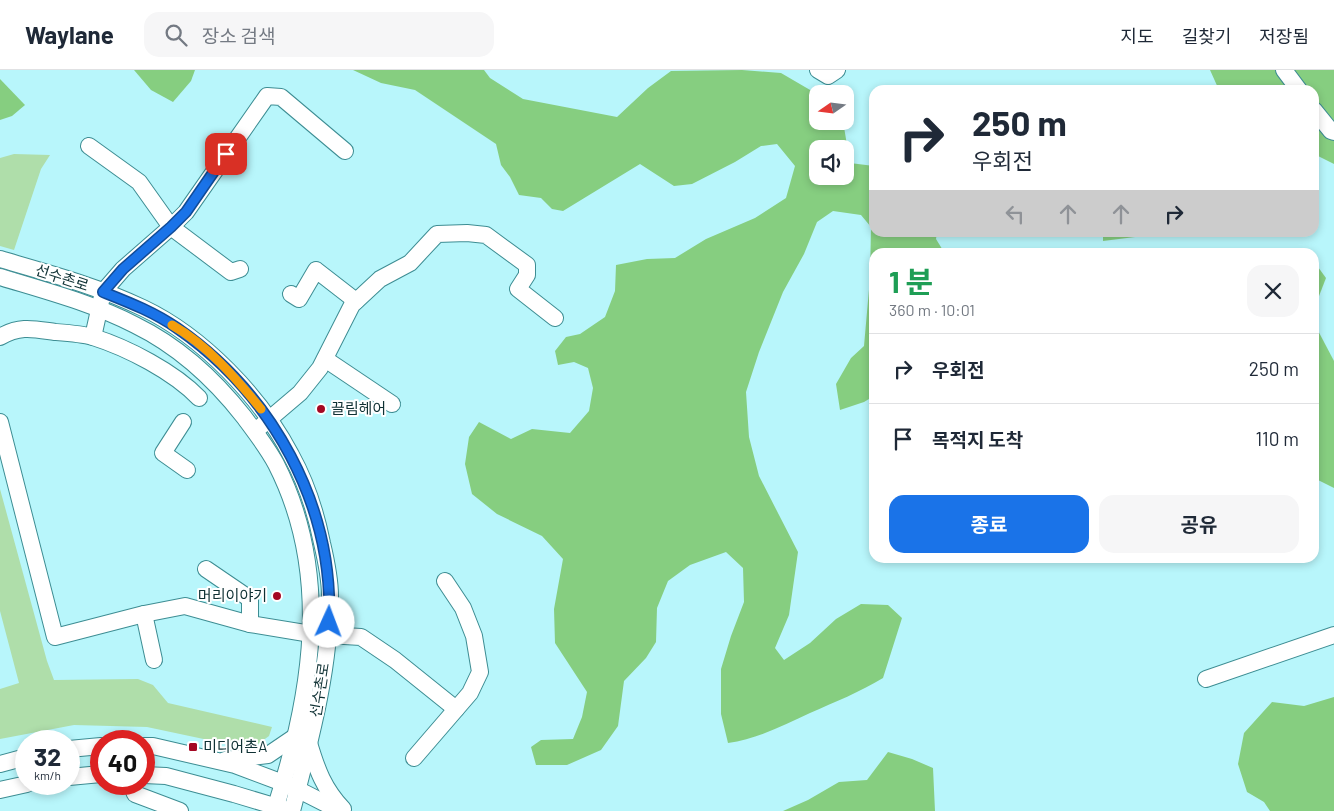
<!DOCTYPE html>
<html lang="ko">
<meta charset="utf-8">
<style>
:root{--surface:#fff;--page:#f6f6f7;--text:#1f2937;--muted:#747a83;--line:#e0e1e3;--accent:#1a73e8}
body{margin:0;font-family:Barlow,"Noto Sans KR",sans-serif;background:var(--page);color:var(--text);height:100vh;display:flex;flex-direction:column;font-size:19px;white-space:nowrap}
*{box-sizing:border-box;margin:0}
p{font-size:16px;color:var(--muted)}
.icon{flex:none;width:28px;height:28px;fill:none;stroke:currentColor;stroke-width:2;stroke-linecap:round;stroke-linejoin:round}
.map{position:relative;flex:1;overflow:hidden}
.side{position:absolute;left:869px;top:178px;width:450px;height:315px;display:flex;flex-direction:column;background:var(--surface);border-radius:15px;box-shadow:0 2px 8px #0003}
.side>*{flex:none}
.hud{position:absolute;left:869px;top:15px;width:450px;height:152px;border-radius:15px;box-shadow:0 2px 8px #0003;background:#fff;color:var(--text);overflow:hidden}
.needle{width:32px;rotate:256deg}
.tools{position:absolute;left:809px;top:15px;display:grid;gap:10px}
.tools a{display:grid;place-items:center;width:45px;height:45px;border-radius:10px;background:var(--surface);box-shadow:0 2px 8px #0003;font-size:25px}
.speed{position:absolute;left:15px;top:660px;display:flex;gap:10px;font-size:25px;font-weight:700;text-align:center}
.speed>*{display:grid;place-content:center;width:65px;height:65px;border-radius:50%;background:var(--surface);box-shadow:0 2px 8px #0003;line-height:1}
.speed small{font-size:12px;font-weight:400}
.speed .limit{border:8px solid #d22;background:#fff;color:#111}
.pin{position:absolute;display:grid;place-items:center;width:42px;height:42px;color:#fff;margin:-21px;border-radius:10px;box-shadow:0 2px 8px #0006}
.me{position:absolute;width:55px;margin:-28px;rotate:2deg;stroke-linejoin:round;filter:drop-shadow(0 0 4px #0008)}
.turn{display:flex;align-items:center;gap:18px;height:105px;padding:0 20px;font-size:22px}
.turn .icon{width:65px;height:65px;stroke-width:2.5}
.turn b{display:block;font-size:35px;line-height:42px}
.lanes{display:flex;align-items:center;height:48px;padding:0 20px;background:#0003;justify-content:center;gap:25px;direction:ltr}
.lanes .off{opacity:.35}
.round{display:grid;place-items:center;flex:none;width:52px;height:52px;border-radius:15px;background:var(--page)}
.head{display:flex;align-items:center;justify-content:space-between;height:85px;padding:0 20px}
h1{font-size:30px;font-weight:700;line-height:38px;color:#1e9e55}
.action{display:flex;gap:10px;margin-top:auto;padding:10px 20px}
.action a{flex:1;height:58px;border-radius:15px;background:var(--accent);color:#fff;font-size:20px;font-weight:700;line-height:58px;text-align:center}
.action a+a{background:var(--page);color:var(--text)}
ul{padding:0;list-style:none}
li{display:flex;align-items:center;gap:15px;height:70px;padding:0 20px;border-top:1px solid var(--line)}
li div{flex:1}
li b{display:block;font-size:19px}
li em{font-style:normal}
header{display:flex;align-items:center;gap:30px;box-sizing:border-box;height:70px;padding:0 25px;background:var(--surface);border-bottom:1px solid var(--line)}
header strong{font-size:24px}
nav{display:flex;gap:28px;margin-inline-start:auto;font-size:18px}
.search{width:350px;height:45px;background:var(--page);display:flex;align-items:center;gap:12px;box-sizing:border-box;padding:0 18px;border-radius:15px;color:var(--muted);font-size:19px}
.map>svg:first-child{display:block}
</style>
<header>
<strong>Waylane</strong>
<div class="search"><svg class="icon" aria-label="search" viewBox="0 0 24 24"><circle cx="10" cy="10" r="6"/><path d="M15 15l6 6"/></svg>장소 검색</div>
<nav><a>지도</a><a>길찾기</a><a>저장됨</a></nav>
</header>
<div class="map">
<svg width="1334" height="741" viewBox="0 0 1334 741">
<rect width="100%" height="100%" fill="#b8f6fb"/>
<!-- green -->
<g fill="#afdeaa">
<path d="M14 84 50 85 41 99 14 180 0 176V88Z"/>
<path d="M0 419 47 591 54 610 138 609 153 615 168 633 272 657 269 666 258 674 246 678 147 657 74 655 0 669V619L19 613 0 541Z"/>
</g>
<!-- forest -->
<g fill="#86ce80" fill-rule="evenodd">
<path d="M134 0H195L191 11 173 32 151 20Z"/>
<path d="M353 0H484L490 8 523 29 617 47 648 18 671 1 742 0 781 3 817 24 818 51H843L850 93 874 96V162L937 163 936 169 944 182H874V326L864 332 840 340 836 314 851 288 864 276 870 208 871 157 861 145 833 141 817 152 804 184 783 222 759 282 746 322 749 367 759 406 798 482 789 545 775 578 784 590 810 573 836 549 861 534 888 535 902 548 883 608C860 622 835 632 810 643 784 655 757 669 728 673L721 644V599L731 566 744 532 743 498 726 482 690 495 668 511 657 538 656 572 646 588 624 611 618 656 601 680 567 695H536L531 677 541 670 573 669 582 647 587 622 555 573 554 539 563 489 542 466 497 444 472 424 465 394 469 367 479 352 511 369 532 359 570 363 589 341 593 318 588 298 574 292 558 295 555 281 566 267 580 264 605 247 615 221 616 195 647 189 675 188 706 169 755 148 786 128 795 96 777 74 761 76 735 92 692 114 674 116 640 94 563 141 552 139 541 128 519 125 510 107 501 95 496 74 415 20 381 13ZM818 79H845V106H818Z"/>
<path d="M1210 0H1334V94L1314 84V20H1219Z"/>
<path d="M0 9 25 35 12 46 0 50Z"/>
<path d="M1103 163V162L1154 163 1151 165 1103 171Z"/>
<path d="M1318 197 1326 208 1314 239V201Z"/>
<path d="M1314 253 1334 291V418L1314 408Z"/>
<path d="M1334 627V741H1270L1264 732 1247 722 1238 694 1244 663 1272 632 1304 636Z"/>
<path d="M888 682 912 689 933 698 935 741H783L808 730 839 712 867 710Z"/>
</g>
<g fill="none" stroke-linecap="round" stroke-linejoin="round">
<!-- minor casing -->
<g stroke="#3d8d93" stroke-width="18">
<g id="minor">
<path d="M818 0 828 6 837 0"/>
<path d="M1284 0 1299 20"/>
<path d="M1314 40 1331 61 1334 62"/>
<path d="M89 76 139 112 171 157 231 202 240 199"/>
<path d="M0 189C48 203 97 216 143 238 202 266 261 327 291 385 306 412 316 443 322 473 326 490 330 508 330 526 330 599 310 671 292 741"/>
<path d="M0 207C46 221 92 233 135 255 178 276 215 310 244 347 255 362 267 377 276 394 332 504 312 623 276 736"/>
<path d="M291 224 299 229 316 200 356 231"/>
<path d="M0 267C20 255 34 259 55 262 68 263 82 264 93 267 128 278 174 302 199 328"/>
<path d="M93 267 103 222 123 199 171 157 186 142 267 26 281 27 345 81"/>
<path d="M325 289 392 334"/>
<path d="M0 352 55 567 144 544 185 536 250 554 311 564 361 567 395 590 456 639"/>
<path d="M183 352 163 383 187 400"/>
<path d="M260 357 300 323 320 298 352 235 380 209 410 193 437 164 467 163 486 165 527 195V205L518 219 555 248"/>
<path d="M206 499 250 529V554"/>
<path d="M144 544 154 590"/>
<path d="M1206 609 1334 565"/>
<path d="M309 673C317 700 324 719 343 739"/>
<path d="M144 676H153L235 695 291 716 340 741"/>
<path d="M69 679 101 676"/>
<path d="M414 688 470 623 480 602 474 566 463 538 445 511"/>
<path d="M225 690 268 685 296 666"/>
<path d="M0 694 26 687"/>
<path d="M144 705 166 706 234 724 284 739"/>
<path d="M69 707 101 704"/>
<path d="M131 714 135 724 180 741"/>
<path d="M0 720 27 714"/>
</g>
</g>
<!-- minor -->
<use href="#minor" stroke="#fff" stroke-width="16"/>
</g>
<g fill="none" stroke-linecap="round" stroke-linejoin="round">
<!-- route casing -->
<g stroke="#114b97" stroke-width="12">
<path id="route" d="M226 84 186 142 171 157 123 199 103 222C128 232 154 242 177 258 272 324 334 435 329 552"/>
</g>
<!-- route -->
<use href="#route" stroke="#1a73e8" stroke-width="9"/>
<!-- slow -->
<path stroke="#f59e0b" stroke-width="9" d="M172 255C207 275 236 308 261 339"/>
</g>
<!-- markers -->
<g fill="#a40823" stroke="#fff" stroke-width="2">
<circle cx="321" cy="339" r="5"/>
<circle cx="277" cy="526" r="5"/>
<rect x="188" y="672" width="10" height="10" rx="2.5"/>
</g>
<g text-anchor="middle" stroke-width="4" stroke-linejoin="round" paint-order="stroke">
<!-- street labels -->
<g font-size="15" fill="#0f3134" stroke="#fff">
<text transform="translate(62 208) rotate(18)" y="5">선수촌로</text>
<text transform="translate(320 620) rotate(-81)" y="5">선수촌로</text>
</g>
<!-- poi labels -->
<g font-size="15" fill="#0f3134" stroke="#fff" text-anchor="start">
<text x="331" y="344">끌림헤어</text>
<text x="267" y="531" text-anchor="end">머리이야기</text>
<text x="203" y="682">미디어촌A</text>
</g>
</g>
</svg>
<div class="tools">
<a><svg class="needle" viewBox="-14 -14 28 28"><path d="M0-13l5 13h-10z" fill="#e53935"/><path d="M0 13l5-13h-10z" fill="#747a83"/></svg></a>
<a><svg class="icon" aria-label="sound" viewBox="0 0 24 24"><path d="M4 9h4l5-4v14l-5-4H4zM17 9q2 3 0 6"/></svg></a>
</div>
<div class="speed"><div>32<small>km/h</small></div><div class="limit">40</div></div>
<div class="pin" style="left:226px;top:84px;background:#d93025"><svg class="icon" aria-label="arrive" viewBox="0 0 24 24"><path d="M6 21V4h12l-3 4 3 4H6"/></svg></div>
<svg class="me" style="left:329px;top:552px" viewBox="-20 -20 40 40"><circle r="19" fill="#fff"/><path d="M0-13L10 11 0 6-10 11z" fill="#1a73e8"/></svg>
<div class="hud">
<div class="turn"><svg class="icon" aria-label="right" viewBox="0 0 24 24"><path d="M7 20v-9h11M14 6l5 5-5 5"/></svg><div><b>250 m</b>우회전</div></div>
<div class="lanes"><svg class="icon off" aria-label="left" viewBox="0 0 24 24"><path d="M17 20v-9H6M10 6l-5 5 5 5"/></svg><svg class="icon off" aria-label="ahead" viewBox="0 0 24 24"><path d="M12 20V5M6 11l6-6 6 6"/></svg><svg class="icon off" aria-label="ahead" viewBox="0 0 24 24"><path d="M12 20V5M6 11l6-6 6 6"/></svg><svg class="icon" aria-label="right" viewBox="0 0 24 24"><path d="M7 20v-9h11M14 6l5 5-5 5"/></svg></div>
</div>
<section class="side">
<div class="head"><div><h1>1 분</h1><p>360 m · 10:01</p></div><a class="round"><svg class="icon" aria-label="close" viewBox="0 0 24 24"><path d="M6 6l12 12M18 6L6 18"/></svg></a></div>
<ul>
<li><svg class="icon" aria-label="right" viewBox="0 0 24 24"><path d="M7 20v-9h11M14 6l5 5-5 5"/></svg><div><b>우회전</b></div><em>250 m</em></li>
<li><svg class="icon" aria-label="arrive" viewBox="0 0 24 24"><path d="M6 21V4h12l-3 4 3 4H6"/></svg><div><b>목적지 도착</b></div><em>110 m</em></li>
</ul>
<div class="action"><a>종료</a><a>공유</a></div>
</section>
</div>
